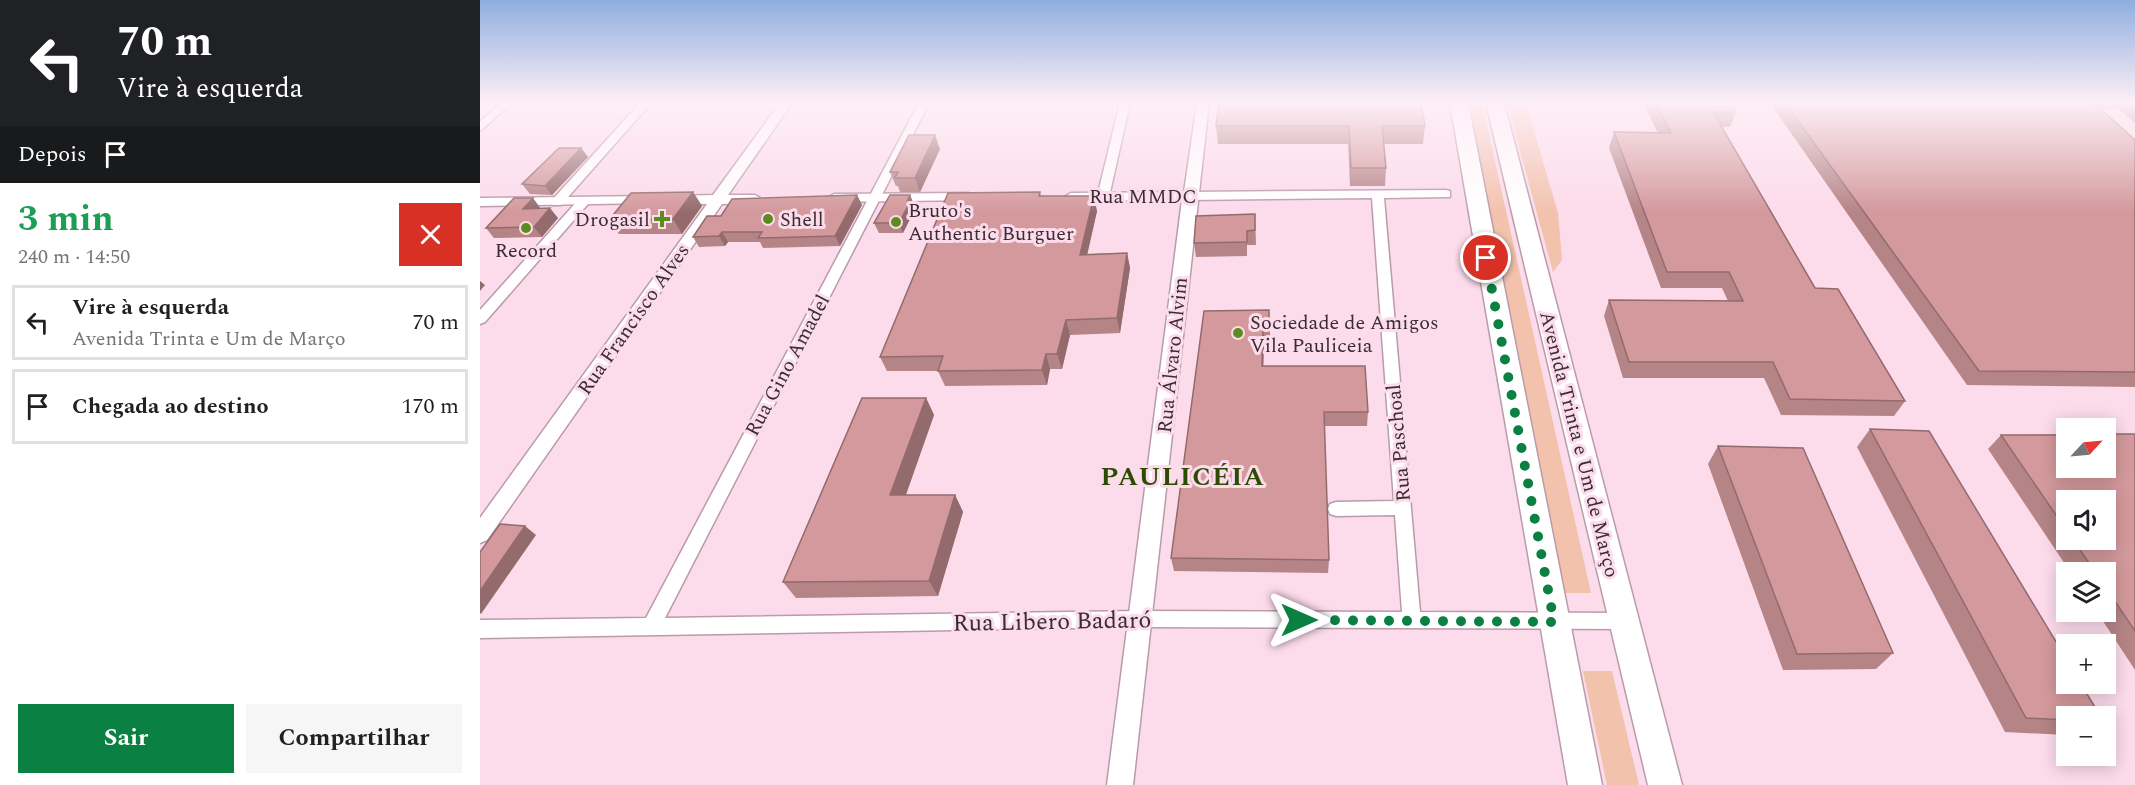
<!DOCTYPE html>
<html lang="pt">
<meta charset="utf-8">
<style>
:root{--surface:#fff;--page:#f6f6f6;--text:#202124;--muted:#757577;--line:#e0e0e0;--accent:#0b8043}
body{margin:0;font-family:Spectral,serif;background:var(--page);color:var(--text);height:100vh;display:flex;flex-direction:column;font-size:22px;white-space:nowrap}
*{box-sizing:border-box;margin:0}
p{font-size:20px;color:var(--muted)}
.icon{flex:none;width:33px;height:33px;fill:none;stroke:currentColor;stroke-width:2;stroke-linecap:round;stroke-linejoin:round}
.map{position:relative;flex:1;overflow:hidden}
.drawer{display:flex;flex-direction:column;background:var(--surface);width:480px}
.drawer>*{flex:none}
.guide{background:#202124;color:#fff;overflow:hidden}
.needle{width:39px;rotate:64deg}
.buttons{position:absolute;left:1576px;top:418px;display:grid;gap:12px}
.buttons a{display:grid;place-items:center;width:60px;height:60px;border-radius:0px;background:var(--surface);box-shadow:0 3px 15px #0003;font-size:30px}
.pin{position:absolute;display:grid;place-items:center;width:51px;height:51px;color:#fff;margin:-26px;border:3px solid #fff;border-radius:50%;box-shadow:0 2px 6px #0007}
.me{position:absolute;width:66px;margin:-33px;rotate:90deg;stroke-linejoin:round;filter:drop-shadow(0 0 4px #0008)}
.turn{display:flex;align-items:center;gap:21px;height:126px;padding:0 18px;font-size:27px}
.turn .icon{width:78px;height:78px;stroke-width:2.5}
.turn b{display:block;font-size:42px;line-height:51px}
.then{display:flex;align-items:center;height:57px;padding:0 18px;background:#0003;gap:12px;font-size:22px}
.round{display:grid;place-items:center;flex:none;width:63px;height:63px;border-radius:0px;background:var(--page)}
.overview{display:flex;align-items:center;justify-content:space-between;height:102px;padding:0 18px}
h1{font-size:36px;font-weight:700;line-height:45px;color:#1e9e55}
.cta{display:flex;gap:12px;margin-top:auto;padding:12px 18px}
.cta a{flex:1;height:69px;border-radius:0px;background:var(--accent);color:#fff;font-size:24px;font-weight:700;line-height:69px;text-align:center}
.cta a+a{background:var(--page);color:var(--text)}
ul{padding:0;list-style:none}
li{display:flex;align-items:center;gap:18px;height:75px;margin:0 12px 9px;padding:0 6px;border:3px solid var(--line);border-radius:0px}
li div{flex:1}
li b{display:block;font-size:22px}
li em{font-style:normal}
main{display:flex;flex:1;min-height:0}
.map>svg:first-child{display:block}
</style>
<main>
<section class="drawer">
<div class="guide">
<div class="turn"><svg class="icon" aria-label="left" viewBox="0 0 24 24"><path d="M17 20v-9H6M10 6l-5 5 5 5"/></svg><div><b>70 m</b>Vire à esquerda</div></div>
<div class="then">Depois<svg class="icon" aria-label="arrive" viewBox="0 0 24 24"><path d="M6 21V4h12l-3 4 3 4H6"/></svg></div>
</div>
<div class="overview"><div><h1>3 min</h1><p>240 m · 14:50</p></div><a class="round" style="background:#d93025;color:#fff"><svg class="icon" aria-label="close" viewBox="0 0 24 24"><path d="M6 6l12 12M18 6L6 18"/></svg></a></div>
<ul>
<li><svg class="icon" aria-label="left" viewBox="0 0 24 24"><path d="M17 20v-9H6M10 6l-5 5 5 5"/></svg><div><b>Vire à esquerda</b><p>Avenida Trinta e Um de Março</p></div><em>70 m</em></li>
<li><svg class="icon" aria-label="arrive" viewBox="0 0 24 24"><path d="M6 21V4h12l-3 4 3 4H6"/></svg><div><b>Chegada ao destino</b></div><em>170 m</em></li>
</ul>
<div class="cta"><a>Sair</a><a>Compartilhar</a></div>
</section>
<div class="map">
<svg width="1655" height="785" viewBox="0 0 1655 785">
<rect width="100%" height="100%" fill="#fcdbeb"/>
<!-- green -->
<g fill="#f2c2ad">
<path d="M987 103H1002L1111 593H1085Z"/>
<path d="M1027 103H1046L1078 213 1082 260 1073 272Z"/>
<path d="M1103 671H1132L1159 785H1127Z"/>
</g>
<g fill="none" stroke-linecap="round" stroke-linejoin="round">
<!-- minor casing -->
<g stroke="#b99baa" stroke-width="3">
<g id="minor">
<path d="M21 103H32L0 131V122Z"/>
<path d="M160 103H171L81 205H73V199Z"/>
<path d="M439 103H449L185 618 662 611 922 612 915 515 856 516 850 514 848 509 850 504 856 502 914 501 892 198 709 200 703 196 709 192 966 190 970 191V197L904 198 940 612 1144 613 1151 615 1153 621 1151 627 1144 629 662 627 0 638V620L166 618Z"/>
<path d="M640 103H650L629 197 623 201 617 197Z"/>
<path d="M104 197 110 201 108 204 5 322 0 324V310L100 198Z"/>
</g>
</g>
<!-- tertiary casing -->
<g stroke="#b99baa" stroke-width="3">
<g id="tertiary">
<path d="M300 103H312L248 195H275L282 199 275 203 242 204 7 540 0 543V518L227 204H195L188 200 195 196 233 195Z"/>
<path d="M717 103H729L653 785H627L702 200 591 201 584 197 591 193 704 192Z"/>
<path d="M488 193 493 194 495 197 493 200 354 202 347 198 354 194Z"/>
<path d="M167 196 174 200 172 203 0 206V198Z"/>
</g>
</g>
<!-- primary casing -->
<g stroke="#b99baa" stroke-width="3">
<g id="primary">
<path d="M970 103H988L1122 785H1088Z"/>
<path d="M1006 103H1024L1202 785H1168Z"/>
</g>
</g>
<!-- minor -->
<use href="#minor" fill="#fff" fill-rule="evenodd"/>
<!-- tertiary -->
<use href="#tertiary" fill="#fff" fill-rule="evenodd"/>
<!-- primary -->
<use href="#primary" fill="#fff" fill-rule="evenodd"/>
</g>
<!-- wall -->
<g fill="#b58486" fill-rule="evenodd">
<path d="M1163 103H1250L1256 112 1250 127H1242L1335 288 1425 401 1414 416 1301 415 1284 378H1143L1124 316 1129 300 1248 301 1242 288H1181L1129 148 1134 132 1178 133Z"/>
<path d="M1290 103H1655V123L1639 109H1621L1655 140V387L1487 385Z"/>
<path d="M736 126H945L943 144H904L906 168 905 186H870L868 144H738Z"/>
<path d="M101 148 108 157 72 195 50 194 42 184Z"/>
<path d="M460 149 440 192H420L418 186H416L410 172Z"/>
<path d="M213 192 222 206 202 234H139L129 220Z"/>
<path d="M560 192 561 196 617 211 607 254 647 253 650 268 640 333 590 335 582 369H570L567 385 465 386 458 371H407L400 357Z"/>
<path d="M377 195 382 205 360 246 283 248 280 242H248L245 246 219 247 213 237 241 216Z"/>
<path d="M430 195 434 205 433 208 434 211 423 233H399L394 223Z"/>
<path d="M53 198 60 208 78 218 62 237 14 238 6 228Z"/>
<path d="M775 214 776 245H767V256L716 257 714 243Z"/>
<path d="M724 311 790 324V342H784L783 366 888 412 887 426H844L849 560 848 573 694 571 691 558Z"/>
<path d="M446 398 454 415 425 495H475L483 512 458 596 316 598 303 582Z"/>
<path d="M1390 429 1587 717V735L1525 732 1377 447Z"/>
<path d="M1655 434V670L1617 612H1626V573H1591L1508 449 1521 435ZM1587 501 1626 540H1587Z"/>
<path d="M1238 446 1413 653 1396 669 1303 670 1228 464Z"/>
</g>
<!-- shaded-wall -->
<g fill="#946b6d">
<path d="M455 135 460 149 440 192 435 178Z"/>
<path d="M101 148 108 157 72 195 65 186Z"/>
<path d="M213 192 222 206 202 234 193 219Z"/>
<path d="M377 195 382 205 360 246 355 236Z"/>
<path d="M430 195 434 205 433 208 434 211 423 233 419 223Z"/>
<path d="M614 196 617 211 604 269 600 255Z"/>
<path d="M53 198 60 208 50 218 43 209Z"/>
<path d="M70 208 78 218 62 237 54 227Z"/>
<path d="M242 232 248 242 245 246 239 236Z"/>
<path d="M647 253 650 268 640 333 637 318Z"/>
<path d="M0 281 5 285 0 291Z"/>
<path d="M586 320 590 335 582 369 577 354Z"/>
<path d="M783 328 784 342 783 380 782 366Z"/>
<path d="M566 354 570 369 567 385 562 370Z"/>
<path d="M446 398 454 415 420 512 410 495Z"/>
<path d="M475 495 483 512 458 596 449 581Z"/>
<path d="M45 526 56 535 1 614 0 613V591Z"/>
</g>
<!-- building -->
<g fill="#d3999c" stroke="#946b6d" stroke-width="1.5">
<path d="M739 103H941L945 126H902L906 168H871L869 126H736Z"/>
<path d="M1176 103H1250L1256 112H1233L1335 288 1358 289 1425 401 1310 399 1293 362H1149L1129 300 1263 301 1249 272H1187L1134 132 1191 133Z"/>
<path d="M1305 103H1614L1655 140V372L1499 371Z"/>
<path d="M429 135H455L435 178H415L418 172H410Z"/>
<path d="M79 148H101L65 186 42 184Z"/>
<path d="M213 192 193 219 129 220 151 193Z"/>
<path d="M560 192 559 196H614L600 255 647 253 637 318 586 320 577 354H566L562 370 458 371 463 356 400 357 468 193Z"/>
<path d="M377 195 355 236 278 238 282 232H242L239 236 213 237 227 216H241L252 199Z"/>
<path d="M410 195H430L427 202H430L419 223H394Z"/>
<path d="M34 198H53L43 209 70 208 54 227 6 228Z"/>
<path d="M775 214V230L767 231V242L714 243 716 216Z"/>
<path d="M789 310V328H783L782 366H885L888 412H844L849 560 691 558 724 311Z"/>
<path d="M382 398H446L410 495H475L449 581 303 582Z"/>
<path d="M1390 429 1449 431 1587 660V684H1601L1621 717H1587V720L1546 718Z"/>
<path d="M1626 434H1655V631L1626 588V573H1616L1593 540H1626V501H1587V531L1521 435H1587V468H1626Z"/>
<path d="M1238 446 1323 448 1413 653 1317 654Z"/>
<path d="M20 524 45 526 0 591V552Z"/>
</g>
<!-- sky -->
<linearGradient id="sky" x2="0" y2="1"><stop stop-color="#8faee0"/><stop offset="0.48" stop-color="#feeff6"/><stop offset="1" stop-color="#feeff6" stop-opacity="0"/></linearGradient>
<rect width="1655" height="213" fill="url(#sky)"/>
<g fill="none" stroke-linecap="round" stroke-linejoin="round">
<!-- route -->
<path stroke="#0b8043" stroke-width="10" stroke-dasharray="0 18" d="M819 620 1074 622 1006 258"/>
</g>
<!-- markers -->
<g fill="#5c8c20" stroke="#fcdbeb" stroke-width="2">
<path d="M179 210h6v6h6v6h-6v6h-6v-6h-6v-6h6z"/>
<circle cx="288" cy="219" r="6"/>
<circle cx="416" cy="222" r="6"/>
<circle cx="46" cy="228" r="6"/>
<circle cx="758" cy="333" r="6"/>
</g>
<g text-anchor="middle" stroke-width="6" stroke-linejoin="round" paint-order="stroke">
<!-- street labels -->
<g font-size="20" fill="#392d33" stroke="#fcdbeb">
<text x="663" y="203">Rua MMDC</text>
<text transform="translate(153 319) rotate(-55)" y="7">Rua Francisco Alves</text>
<text transform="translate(692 355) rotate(-84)" y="7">Rua Álvaro Alvim</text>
<text transform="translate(307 365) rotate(-62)" y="7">Rua Gino Amadel</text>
<text transform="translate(918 443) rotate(-95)" y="7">Rua Paschoal</text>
<text transform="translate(1100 444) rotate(76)" y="7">Avenida Trinta e Um de Março</text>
</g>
<!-- poi labels -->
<g font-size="20" fill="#392d33" stroke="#fcdbeb" text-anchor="start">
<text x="428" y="217">Bruto's<tspan x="428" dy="23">Authentic Burguer</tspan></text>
<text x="170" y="226" text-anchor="end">Drogasil</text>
<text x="300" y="226">Shell</text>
<text x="46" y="257" text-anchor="middle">Record</text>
<text x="770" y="329">Sociedade de Amigos<tspan x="770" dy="23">Vila Pauliceia</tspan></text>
</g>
<!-- near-street labels -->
<g font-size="24" fill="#392d33" stroke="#fcdbeb">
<text transform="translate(572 621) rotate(-1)" y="8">Rua Libero Badaró</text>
</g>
<!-- district labels -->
<g font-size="26" font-weight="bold" letter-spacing="1.5" fill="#2e4b04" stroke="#fcdbeb">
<text x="703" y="485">PAULICÉIA</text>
</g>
</g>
</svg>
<div class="buttons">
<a><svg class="needle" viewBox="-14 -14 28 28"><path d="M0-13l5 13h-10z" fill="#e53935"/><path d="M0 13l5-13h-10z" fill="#757577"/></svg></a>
<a><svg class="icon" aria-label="sound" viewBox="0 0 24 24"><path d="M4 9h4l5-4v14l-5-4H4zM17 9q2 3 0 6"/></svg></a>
<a><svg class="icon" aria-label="layers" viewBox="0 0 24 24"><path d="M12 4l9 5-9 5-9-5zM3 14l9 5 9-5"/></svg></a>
<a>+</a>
<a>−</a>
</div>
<div class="pin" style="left:1006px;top:258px;background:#d93025"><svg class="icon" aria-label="arrive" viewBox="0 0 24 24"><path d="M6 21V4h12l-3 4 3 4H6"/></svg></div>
<svg class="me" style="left:819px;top:620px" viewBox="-20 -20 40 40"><path d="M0-17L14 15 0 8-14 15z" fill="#0b8043" stroke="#fff" stroke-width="4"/></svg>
</div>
</main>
